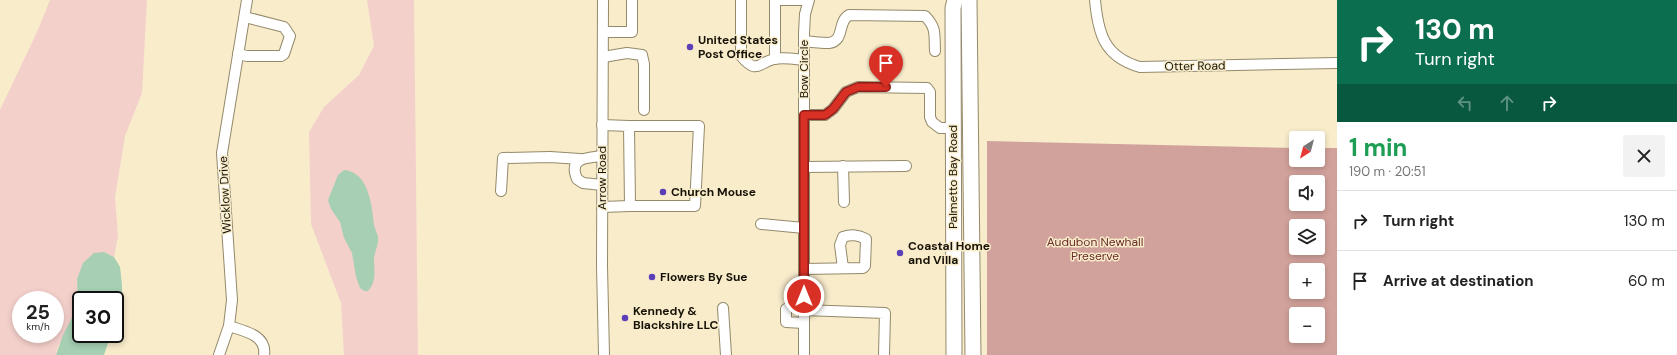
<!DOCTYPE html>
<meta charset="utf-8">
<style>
:root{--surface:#fff;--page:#f2f2f2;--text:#222;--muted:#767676;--line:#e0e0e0}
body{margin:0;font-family:"DM Sans",sans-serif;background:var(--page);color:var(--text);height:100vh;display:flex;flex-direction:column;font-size:15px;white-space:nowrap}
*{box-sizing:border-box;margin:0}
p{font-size:13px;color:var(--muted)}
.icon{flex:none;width:22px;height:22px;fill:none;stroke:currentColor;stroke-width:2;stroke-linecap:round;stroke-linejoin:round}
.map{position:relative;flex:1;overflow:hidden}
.panel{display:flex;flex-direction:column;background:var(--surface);width:340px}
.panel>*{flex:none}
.top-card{background:#0b6e4f;color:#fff;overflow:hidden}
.needle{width:26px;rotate:216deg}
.fabs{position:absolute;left:1289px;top:131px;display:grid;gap:8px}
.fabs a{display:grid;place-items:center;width:36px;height:36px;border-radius:4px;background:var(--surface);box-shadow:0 2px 6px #0003;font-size:20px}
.speed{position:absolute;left:12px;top:291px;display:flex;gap:8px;font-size:20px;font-weight:700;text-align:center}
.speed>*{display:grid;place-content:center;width:52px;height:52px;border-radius:50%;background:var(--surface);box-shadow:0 2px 6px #0003;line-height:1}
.speed small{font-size:10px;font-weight:400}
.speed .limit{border:2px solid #111;border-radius:6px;background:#fff;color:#111}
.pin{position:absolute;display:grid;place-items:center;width:34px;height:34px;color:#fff;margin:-41px -17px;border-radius:50% 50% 50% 0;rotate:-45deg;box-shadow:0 0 4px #0007}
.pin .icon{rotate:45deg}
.me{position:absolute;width:44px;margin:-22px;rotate:0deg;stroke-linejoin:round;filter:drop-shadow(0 0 3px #0008)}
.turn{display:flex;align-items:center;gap:14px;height:84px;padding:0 12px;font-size:18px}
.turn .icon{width:52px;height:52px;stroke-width:2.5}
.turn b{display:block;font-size:28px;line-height:34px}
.lanes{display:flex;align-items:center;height:38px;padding:0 12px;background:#0003;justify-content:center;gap:20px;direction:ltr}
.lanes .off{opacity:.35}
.round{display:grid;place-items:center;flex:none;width:42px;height:42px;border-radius:4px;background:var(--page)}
.headline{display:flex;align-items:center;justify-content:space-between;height:68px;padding:0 12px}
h1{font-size:24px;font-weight:700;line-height:30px;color:#1e9e55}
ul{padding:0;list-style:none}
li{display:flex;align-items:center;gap:12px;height:60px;padding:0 12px;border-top:1px solid var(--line)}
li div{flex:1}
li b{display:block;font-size:15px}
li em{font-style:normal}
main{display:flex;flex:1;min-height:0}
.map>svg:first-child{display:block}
</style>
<main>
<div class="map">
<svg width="1337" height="355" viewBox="0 0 1337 355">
<rect width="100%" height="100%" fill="#f8eccb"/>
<!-- green -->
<g fill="#f4d0cb" fill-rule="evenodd">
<path d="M50 0H147L142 93 125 136 115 197 118 236 114 257 104 252 77 279 78 306 57 349 56 355H0V110L38 30ZM21 300H55V334H21Z"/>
<path d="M367 0H414L418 355H344L341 303 311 224 309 132 324 107 359 75 374 46Z"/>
</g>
<!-- forest -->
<path fill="#d1a19b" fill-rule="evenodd" d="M987 141 1296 148V160H1318V148H1337V355H987ZM1296 182H1318V204H1296ZM1296 226H1318V248H1296ZM1296 270H1318V292H1296ZM1296 314H1318V336H1296Z"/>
<!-- water -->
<g fill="#a6cfb3">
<path d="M344 170C369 172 372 206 374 225 375 229 377 233 378 237 379 244 375 251 374 258 374 270 377 281 368 291H364L360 288 356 277 352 253 344 238 340 222 331 209 328 200 338 175Z"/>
<path d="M104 252 114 257 120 267 122 285V315L115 328V300H81V334H111L104 355H56L63 335 78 306 77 279 83 263 94 253Z"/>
</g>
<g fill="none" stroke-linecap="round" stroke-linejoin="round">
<!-- minor casing -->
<g stroke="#94896b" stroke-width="12">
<g id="minor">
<path d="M603 0 602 266 604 355"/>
<path d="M741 0V56C757 75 758 63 774 59 783 57 795 59 804 60"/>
<path d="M775 0H805"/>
<path d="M1095 0C1098 33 1104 57 1140 67L1337 63"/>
<path d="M603 32H632V0"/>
<path d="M804 41C812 42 821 43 829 43 845 41 837 22 849 15L925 16C937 28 934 35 935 51"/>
<path d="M238 54 247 56H281L284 54 290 36 284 27 245 17"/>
<path d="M603 57 627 53 642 55 644 64V110"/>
<path d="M775 59V0"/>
<path d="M804 115H825L833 109 846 92 858 87 927 88 930 92V117L932 122 940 128H953"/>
<path d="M629 126H699L695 206H630"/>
<path d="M843 166 844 202"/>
<path d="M804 167 906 166"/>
<path d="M602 185 583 183 577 179C568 157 587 158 602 156"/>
<path d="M501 191 503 158 550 157 580 159"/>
<path d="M602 207 630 206 629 126 602 125"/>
<path d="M761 224 804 228"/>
<path d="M804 269 863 268 865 266 866 239C858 235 852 234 843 237L840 245 843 268"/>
<path d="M723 308 726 355"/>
<path d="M786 309V322L804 323"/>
<path d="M804 310 885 313 884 355"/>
<path d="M229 326C244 331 267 335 264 355"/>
<path d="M219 355 229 326 232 300 222 153 247 0"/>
<path d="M804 355V33L805 14 809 0"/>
</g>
</g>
<!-- highway casing -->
<g stroke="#94896b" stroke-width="17">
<g id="highway">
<path d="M969 0 973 355"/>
<path d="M954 355 953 8 955 0"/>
</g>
</g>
<!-- minor -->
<use href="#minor" stroke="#fff" stroke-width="10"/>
<!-- highway -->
<use href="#highway" stroke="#fff" stroke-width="15"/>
</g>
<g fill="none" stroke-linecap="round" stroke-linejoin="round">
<!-- route casing -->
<g stroke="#8d1f18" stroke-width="10">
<path id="route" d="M804 296V115H825L833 109 846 92 858 87H886"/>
</g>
<!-- route -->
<use href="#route" stroke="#d93025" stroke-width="7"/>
</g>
<!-- markers -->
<g fill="#5c3eb6" stroke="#f8eccb" stroke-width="1.5">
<circle cx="690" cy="47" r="4"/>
<circle cx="663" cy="192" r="4"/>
<circle cx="900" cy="253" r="4"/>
<circle cx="652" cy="277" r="4"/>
<circle cx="625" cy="318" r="4"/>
</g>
<g text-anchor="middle" stroke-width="3" stroke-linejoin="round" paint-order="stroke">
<!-- poi labels -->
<g font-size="12" font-weight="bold" fill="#161207" stroke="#f8eccb" text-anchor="start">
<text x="698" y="44">United States<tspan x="698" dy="14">Post Office</tspan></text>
<text x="671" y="196">Church Mouse</text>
<text x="908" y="250">Coastal Home<tspan x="908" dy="14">and Villa</tspan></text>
<text x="660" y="281">Flowers By Sue</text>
<text x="633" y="315">Kennedy &amp;<tspan x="633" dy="14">Blackshire LLC</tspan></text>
</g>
<!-- street labels -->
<g font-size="12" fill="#161207" stroke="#f8eccb">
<text transform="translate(1195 66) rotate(-1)" y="4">Otter Road</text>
<text transform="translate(804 69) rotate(-90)" y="4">Bow Circle</text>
<text transform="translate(953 177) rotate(-90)" y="4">Palmetto Bay Road</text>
<text transform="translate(602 178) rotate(-90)" y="4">Arrow Road</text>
<text transform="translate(225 195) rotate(-93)" y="4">Wicklow Drive</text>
</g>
<!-- park labels -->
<g font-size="12" fill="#672a26" stroke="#f8eccb">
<text x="1095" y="246">Audubon Newhall<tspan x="1095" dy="14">Preserve</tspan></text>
</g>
</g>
</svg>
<div class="fabs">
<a><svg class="needle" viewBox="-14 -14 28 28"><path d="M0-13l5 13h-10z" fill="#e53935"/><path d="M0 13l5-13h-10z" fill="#767676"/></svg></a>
<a><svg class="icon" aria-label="sound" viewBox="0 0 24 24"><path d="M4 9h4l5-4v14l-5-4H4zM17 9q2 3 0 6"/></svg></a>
<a><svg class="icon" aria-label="layers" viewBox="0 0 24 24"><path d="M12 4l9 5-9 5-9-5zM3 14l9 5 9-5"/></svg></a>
<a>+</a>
<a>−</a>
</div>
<div class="speed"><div>25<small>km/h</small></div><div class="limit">30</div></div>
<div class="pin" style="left:886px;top:87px;background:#d93025"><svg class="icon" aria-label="arrive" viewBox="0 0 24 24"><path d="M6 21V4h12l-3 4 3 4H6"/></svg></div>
<svg class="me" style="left:804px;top:296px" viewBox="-20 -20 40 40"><circle r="17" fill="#d93025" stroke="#fff" stroke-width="3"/><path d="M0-11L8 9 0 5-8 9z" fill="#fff"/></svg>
</div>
<section class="panel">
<div class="top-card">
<div class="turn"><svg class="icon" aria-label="right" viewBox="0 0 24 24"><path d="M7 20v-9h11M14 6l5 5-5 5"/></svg><div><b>130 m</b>Turn right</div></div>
<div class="lanes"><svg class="icon off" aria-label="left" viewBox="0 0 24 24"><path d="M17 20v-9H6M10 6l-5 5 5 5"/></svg><svg class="icon off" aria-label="ahead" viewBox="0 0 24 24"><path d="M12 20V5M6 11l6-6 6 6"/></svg><svg class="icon" aria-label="right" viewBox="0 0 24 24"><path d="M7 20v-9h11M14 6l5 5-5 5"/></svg></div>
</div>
<div class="headline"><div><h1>1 min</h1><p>190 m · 20:51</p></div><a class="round"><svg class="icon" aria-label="close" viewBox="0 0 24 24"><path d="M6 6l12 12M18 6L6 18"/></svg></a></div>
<ul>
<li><svg class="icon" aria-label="right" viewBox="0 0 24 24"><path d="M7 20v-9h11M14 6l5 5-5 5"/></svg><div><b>Turn right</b></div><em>130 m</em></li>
<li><svg class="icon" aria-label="arrive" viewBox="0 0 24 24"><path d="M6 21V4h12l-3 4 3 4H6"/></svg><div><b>Arrive at destination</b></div><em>60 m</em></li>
</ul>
</section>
</main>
